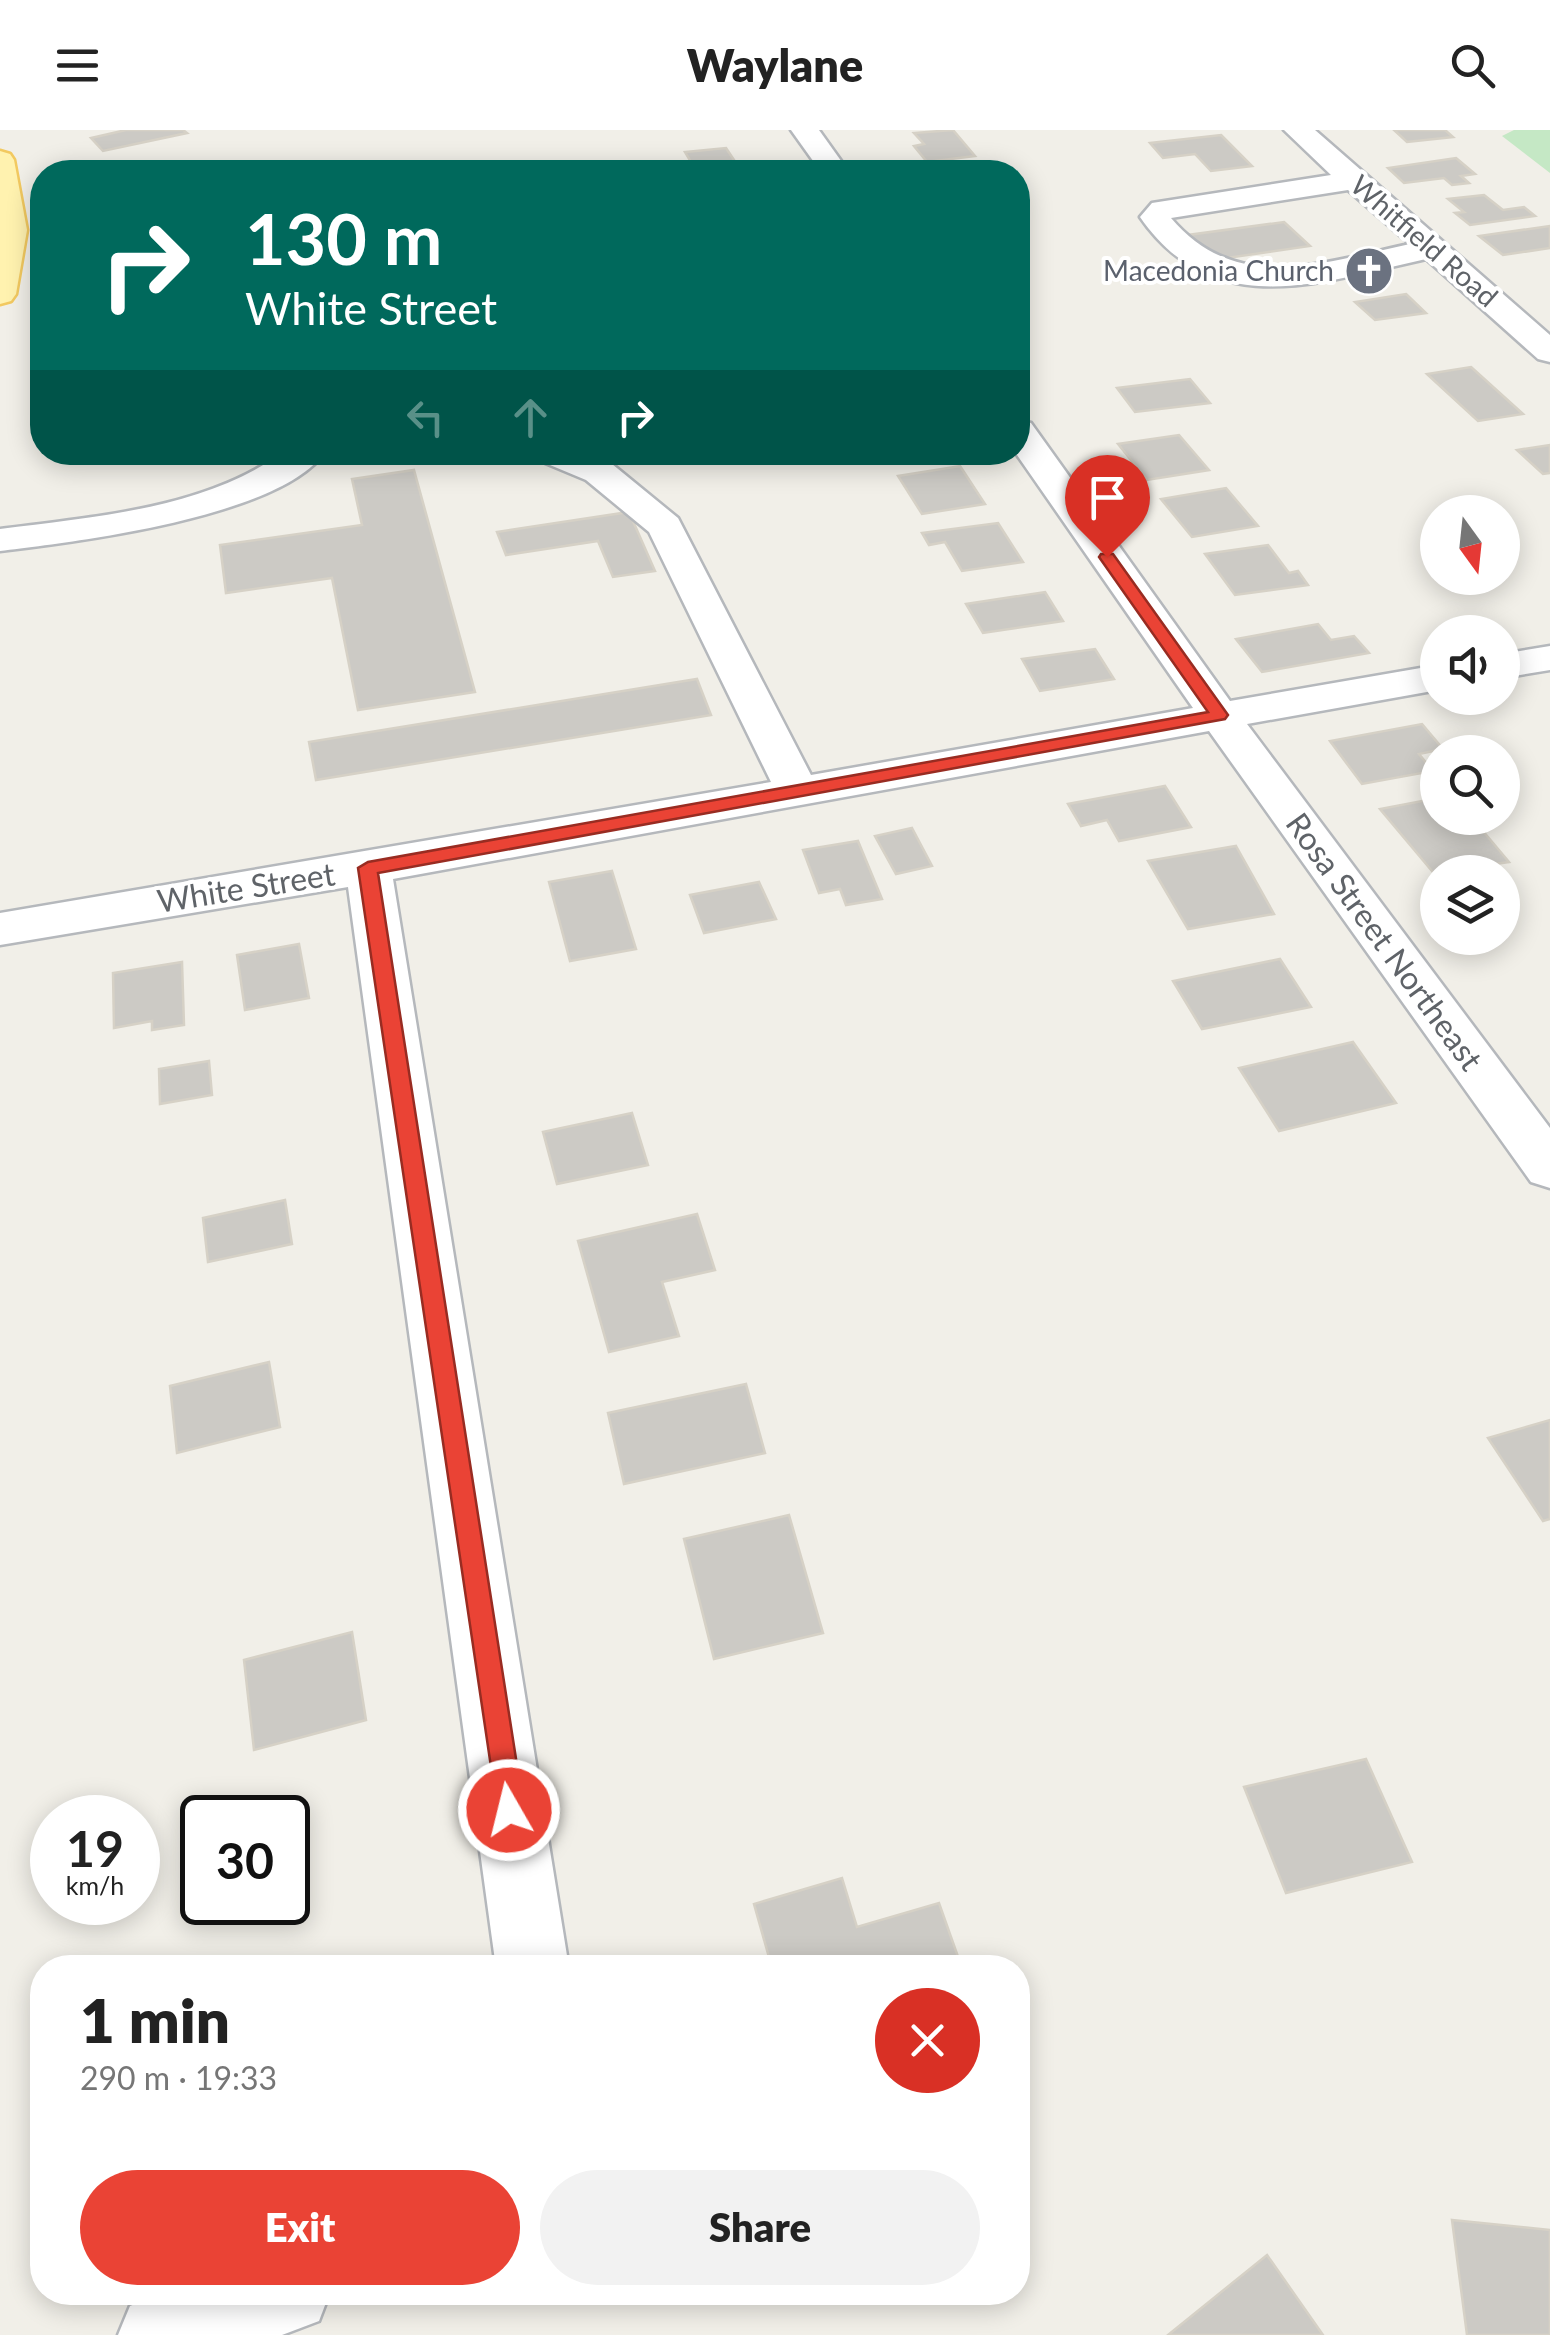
<!DOCTYPE html>
<meta charset="utf-8">
<style>
:root{--surface:#fff;--page:#f2f2f2;--text:#222;--muted:#767676;--accent:#ea4335}
body{margin:0;font-family:Lato,sans-serif;background:var(--page);color:var(--text);height:100vh;display:flex;flex-direction:column;font-size:38px;white-space:nowrap}
*{box-sizing:border-box;margin:0}
p{font-size:32px;color:var(--muted)}
.icon{flex:none;width:55px;height:55px;fill:none;stroke:currentColor;stroke-width:2;stroke-linecap:round;stroke-linejoin:round}
.map{position:relative;flex:1;overflow:hidden}
.side{position:absolute;left:30px;top:1825px;width:1000px;height:350px;display:flex;flex-direction:column;background:var(--surface);border-radius:40px;box-shadow:0 5px 25px #0003}
.side>*{flex:none}
.hud{position:absolute;left:30px;top:30px;width:1000px;height:305px;border-radius:40px;box-shadow:0 5px 25px #0003;background:#00695c;color:#fff;overflow:hidden}
.needle{width:65px;rotate:165deg}
.tools{position:absolute;left:1420px;top:365px;display:grid;gap:20px}
.tools a{display:grid;place-items:center;width:100px;height:100px;border-radius:50%;background:var(--surface);box-shadow:0 5px 25px #0003;font-size:50px}
.speed{position:absolute;left:30px;top:1665px;display:flex;gap:20px;font-size:50px;font-weight:700;text-align:center}
.speed>*{display:grid;place-content:center;width:130px;height:130px;border-radius:50%;background:var(--surface);box-shadow:0 5px 25px #0003;line-height:1}
.speed small{font-size:25px;font-weight:400}
.speed .limit{border:5px solid #111;border-radius:15px;background:#fff;color:#111}
.pin{position:absolute;display:grid;place-items:center;width:85px;height:85px;color:#fff;margin:-102px -42px;border-radius:50% 50% 50% 0;rotate:-45deg;box-shadow:0 0 10px #0007}
.pin .icon{rotate:45deg}
.me{position:absolute;width:110px;margin:-55px;rotate:352deg;stroke-linejoin:round;filter:drop-shadow(0 0 8px #0008)}
.turn{display:flex;align-items:center;gap:35px;height:210px;padding:0 50px;font-size:45px}
.turn .icon{width:130px;height:130px;stroke-width:2.5}
.turn b{display:block;font-size:70px;line-height:85px}
.lanes{display:flex;align-items:center;height:95px;padding:0 50px;background:#0003;justify-content:center;gap:50px;direction:ltr}
.lanes .off{opacity:.35}
.round{display:grid;place-items:center;flex:none;width:105px;height:105px;border-radius:52px;background:var(--page)}
.headline{display:flex;align-items:center;justify-content:space-between;height:170px;padding:0 50px}
h1{font-size:60px;font-weight:800;line-height:75px}
.primary-button{display:flex;gap:20px;margin-top:auto;padding:20px 50px}
.primary-button a{flex:1;height:115px;border-radius:60px;background:var(--accent);color:#fff;font-size:40px;font-weight:800;line-height:115px;text-align:center}
.primary-button a+a{background:var(--page);color:var(--text)}
header{display:flex;justify-content:space-between;align-items:center;height:130px;padding:0 50px;background:var(--surface);font-size:45px;font-weight:800}
.map>svg:first-child{display:block}
</style>
<header><svg class="icon" aria-label="menu" viewBox="0 0 24 24"><path d="M4 6h16M4 12h16M4 18h16"/></svg>Waylane<svg class="icon" aria-label="search" viewBox="0 0 24 24"><circle cx="10" cy="10" r="6"/><path d="M15 15l6 6"/></svg></header>
<div class="map">
<svg width="1550" height="2205" viewBox="0 0 1550 2205">
<rect width="100%" height="100%" fill="#f1efe8"/>
<!-- green -->
<path fill="#c5e8c5" d="M1514 0H1550V43L1502 6Z"/>
<!-- building -->
<g fill="#cccac5" stroke="#d6d1c6" stroke-width="2.5">
<path d="M126 0H183L187 3 103 21 91 8Z"/>
<path d="M953 0 975 26 927 32 914 16 924 14 914 3Z"/>
<path d="M1394 0H1445L1453 7 1407 12Z"/>
<path d="M1221 5 1252 36 1211 41 1195 24 1163 28 1150 13Z"/>
<path d="M726 18 742 42H697L685 22Z"/>
<path d="M1456 28 1475 44 1461 46 1469 53 1452 55 1444 48 1404 53 1388 38Z"/>
<path d="M162 34 164 42H122L121 38Z"/>
<path d="M1484 65 1503 80 1524 77 1535 86 1470 95 1455 83 1464 82 1448 69Z"/>
<path d="M1284 92 1310 116 1213 130 1188 105Z"/>
<path d="M1550 96V118L1503 125 1479 106Z"/>
<path d="M1406 164 1426 183 1375 190 1355 172Z"/>
<path d="M1471 237 1523 284 1478 291 1427 244Z"/>
<path d="M1190 249 1210 273 1135 282 1117 258Z"/>
<path d="M1179 305 1209 340 1147 350 1118 314Z"/>
<path d="M1550 315V343L1543 344 1517 320Z"/>
<path d="M960 336 985 374 922 384 898 346Z"/>
<path d="M414 340 475 562 358 580 332 448 226 463 220 415 362 395 352 349Z"/>
<path d="M1226 358 1258 396 1192 407 1161 369Z"/>
<path d="M629 382 655 441 613 447 598 411 506 425 497 402Z"/>
<path d="M998 393 1023 432 962 441 945 412 929 415 922 403Z"/>
<path d="M1268 415 1289 443 1298 441 1308 455 1235 465 1205 424Z"/>
<path d="M1045 462 1063 491 983 503 966 474Z"/>
<path d="M1318 494 1331 510 1354 506 1369 523 1262 542 1236 509Z"/>
<path d="M1095 519 1114 549 1040 561 1022 529Z"/>
<path d="M697 549 711 585 316 650 309 612Z"/>
<path d="M1422 594 1443 619 1419 624 1433 641 1362 654 1330 611Z"/>
<path d="M1165 656 1191 697 1119 711 1107 690 1081 696 1068 674Z"/>
<path d="M1438 668V688H1472L1509 732 1438 742 1437 747 1380 679Z"/>
<path d="M912 698 932 736 896 744 875 706Z"/>
<path d="M858 711 882 769 846 775 840 759 819 763 803 720Z"/>
<path d="M1236 716 1274 784 1188 799 1148 731Z"/>
<path d="M612 741 636 819 570 831 549 752Z"/>
<path d="M759 752 776 789 704 803 690 765Z"/>
<path d="M299 814 309 868 245 880 237 825Z"/>
<path d="M1280 829 1311 877 1202 899 1173 851Z"/>
<path d="M182 832 184 895 152 900V891L114 898 113 843Z"/>
<path d="M1353 912 1396 973 1279 1001 1239 938Z"/>
<path d="M209 931 212 965 160 974 159 939Z"/>
<path d="M632 983 648 1035 557 1054 543 1002Z"/>
<path d="M285 1070 292 1114 208 1132 203 1088Z"/>
<path d="M697 1084 715 1140 662 1152 679 1206 609 1222 578 1111Z"/>
<path d="M269 1232 280 1297 177 1323 170 1256Z"/>
<path d="M746 1254 765 1323 624 1354 608 1283Z"/>
<path d="M1550 1290V1389L1543 1391 1488 1308Z"/>
<path d="M789 1385 823 1503 714 1529 684 1409Z"/>
<path d="M352 1502 366 1590 254 1620 244 1530Z"/>
<path d="M1366 1629 1412 1732 1286 1763 1244 1657Z"/>
<path d="M842 1748 857 1797 939 1773 962 1838H772L754 1774Z"/>
<path d="M1452 2090 1550 2100V2205H1467Z"/>
<path d="M1267 2125 1323 2205H1168Z"/>
</g>
<g fill="none" stroke-linecap="round" stroke-linejoin="round">
<!-- minor casing -->
<g stroke="#b5b8bc" stroke-width="5">
<g id="minor">
<path d="M791 0H819L849 42H821Z"/>
<path d="M1284 0H1315L1550 205V232L1538 229 1426 129C1322 152 1213 193 1140 87L1152 73 1331 45ZM1348 60 1410 114C1323 132 1237 166 1171 88Z"/>
<path d="M1018 290 1031 293 1230 571 1438 535V560L1247 594 1550 998V1058L1531 1052 1209 601 393 749 569 1838H496L348 757 0 815V783L771 652 649 402 586 350 538 330 533 322H583L612 334 678 388 811 645 1193 578 1015 322Z"/>
<path d="M283 322H325C280 387 76 412 0 421V399C93 387 205 379 283 322Z"/>
<path d="M1550 516V540L1502 548V524Z"/>
<path d="M164 2162H330L319 2191 282 2205H118L130 2176Z"/>
</g>
</g>
<!-- major casing -->
<g stroke="#f2c960" stroke-width="5">
<path id="major" d="M0 21 10 24 14 30 27 100 16 164 11 171 0 174Z"/>
</g>
<!-- minor -->
<use href="#minor" fill="#fff" fill-rule="evenodd"/>
<!-- major -->
<use href="#major" fill="#fff2af" fill-rule="evenodd"/>
</g>
<!-- route -->
<path fill="#ea4335" stroke="#982c22" stroke-width="2.5" d="M1101 424H1113L1228 585 1225 589 378 743 524 1680 519 1691 509 1695 499 1691 358 738 368 732 1208 582 1099 427Z"/>
<!-- icons -->
<defs>
<g id="church-disc" transform="scale(2.5)"><circle r="9.5" fill="#6b7280" stroke="#fff"/><path d="M-1.2-6h2.4v3.5h3.3v2.4h-3.3V6h-2.4V-.1h-3.3v-2.4h3.3Z" fill="#fff"/></g>
</defs>
<g fill-rule="evenodd">
<use href="#church-disc" x="1369" y="141"/>
</g>
<g text-anchor="middle" stroke-width="8" stroke-linejoin="round" paint-order="stroke">
<!-- far-street labels -->
<g font-size="28" fill="#5f6368" stroke="#fff">
<text transform="translate(1424 111) rotate(41)" y="10">Whitfield Road</text>
</g>
<!-- far-worship labels -->
<g font-size="28" fill="#5b616d" stroke="#fff" text-anchor="end">
<text x="1334" y="151">Macedonia Church</text>
</g>
<!-- street labels -->
<g font-size="32" fill="#5f6368" stroke="#fff">
<text transform="translate(246 758) rotate(-9)" y="11">White Street</text>
<text transform="translate(1384 812) rotate(54)" y="11">Rosa Street Northeast</text>
</g>
</g>
</svg>
<div class="tools">
<a><svg class="needle" viewBox="-14 -14 28 28"><path d="M0-13l5 13h-10z" fill="#e53935"/><path d="M0 13l5-13h-10z" fill="#767676"/></svg></a>
<a><svg class="icon" aria-label="sound" viewBox="0 0 24 24"><path d="M4 9h4l5-4v14l-5-4H4zM17 9q2 3 0 6"/></svg></a>
<a><svg class="icon" aria-label="search" viewBox="0 0 24 24"><circle cx="10" cy="10" r="6"/><path d="M15 15l6 6"/></svg></a>
<a><svg class="icon" aria-label="layers" viewBox="0 0 24 24"><path d="M12 4l9 5-9 5-9-5zM3 14l9 5 9-5"/></svg></a>
</div>
<div class="speed"><div>19<small>km/h</small></div><div class="limit">30</div></div>
<div class="pin" style="left:1107px;top:427px;background:#d93025"><svg class="icon" aria-label="arrive" viewBox="0 0 24 24"><path d="M6 21V4h12l-3 4 3 4H6"/></svg></div>
<svg class="me" style="left:509px;top:1680px" viewBox="-20 -20 40 40"><circle r="17" fill="#ea4335" stroke="#fff" stroke-width="3"/><path d="M0-11L8 9 0 5-8 9z" fill="#fff"/></svg>
<div class="hud">
<div class="turn"><svg class="icon" aria-label="right" viewBox="0 0 24 24"><path d="M7 20v-9h11M14 6l5 5-5 5"/></svg><div><b>130 m</b>White Street</div></div>
<div class="lanes"><svg class="icon off" aria-label="left" viewBox="0 0 24 24"><path d="M17 20v-9H6M10 6l-5 5 5 5"/></svg><svg class="icon off" aria-label="ahead" viewBox="0 0 24 24"><path d="M12 20V5M6 11l6-6 6 6"/></svg><svg class="icon" aria-label="right" viewBox="0 0 24 24"><path d="M7 20v-9h11M14 6l5 5-5 5"/></svg></div>
</div>
<section class="side">
<div class="headline"><div><h1>1 min</h1><p>290 m · 19:33</p></div><a class="round" style="background:#d93025;color:#fff"><svg class="icon" aria-label="close" viewBox="0 0 24 24"><path d="M6 6l12 12M18 6L6 18"/></svg></a></div>
<div class="primary-button"><a>Exit</a><a>Share</a></div>
</section>
</div>
